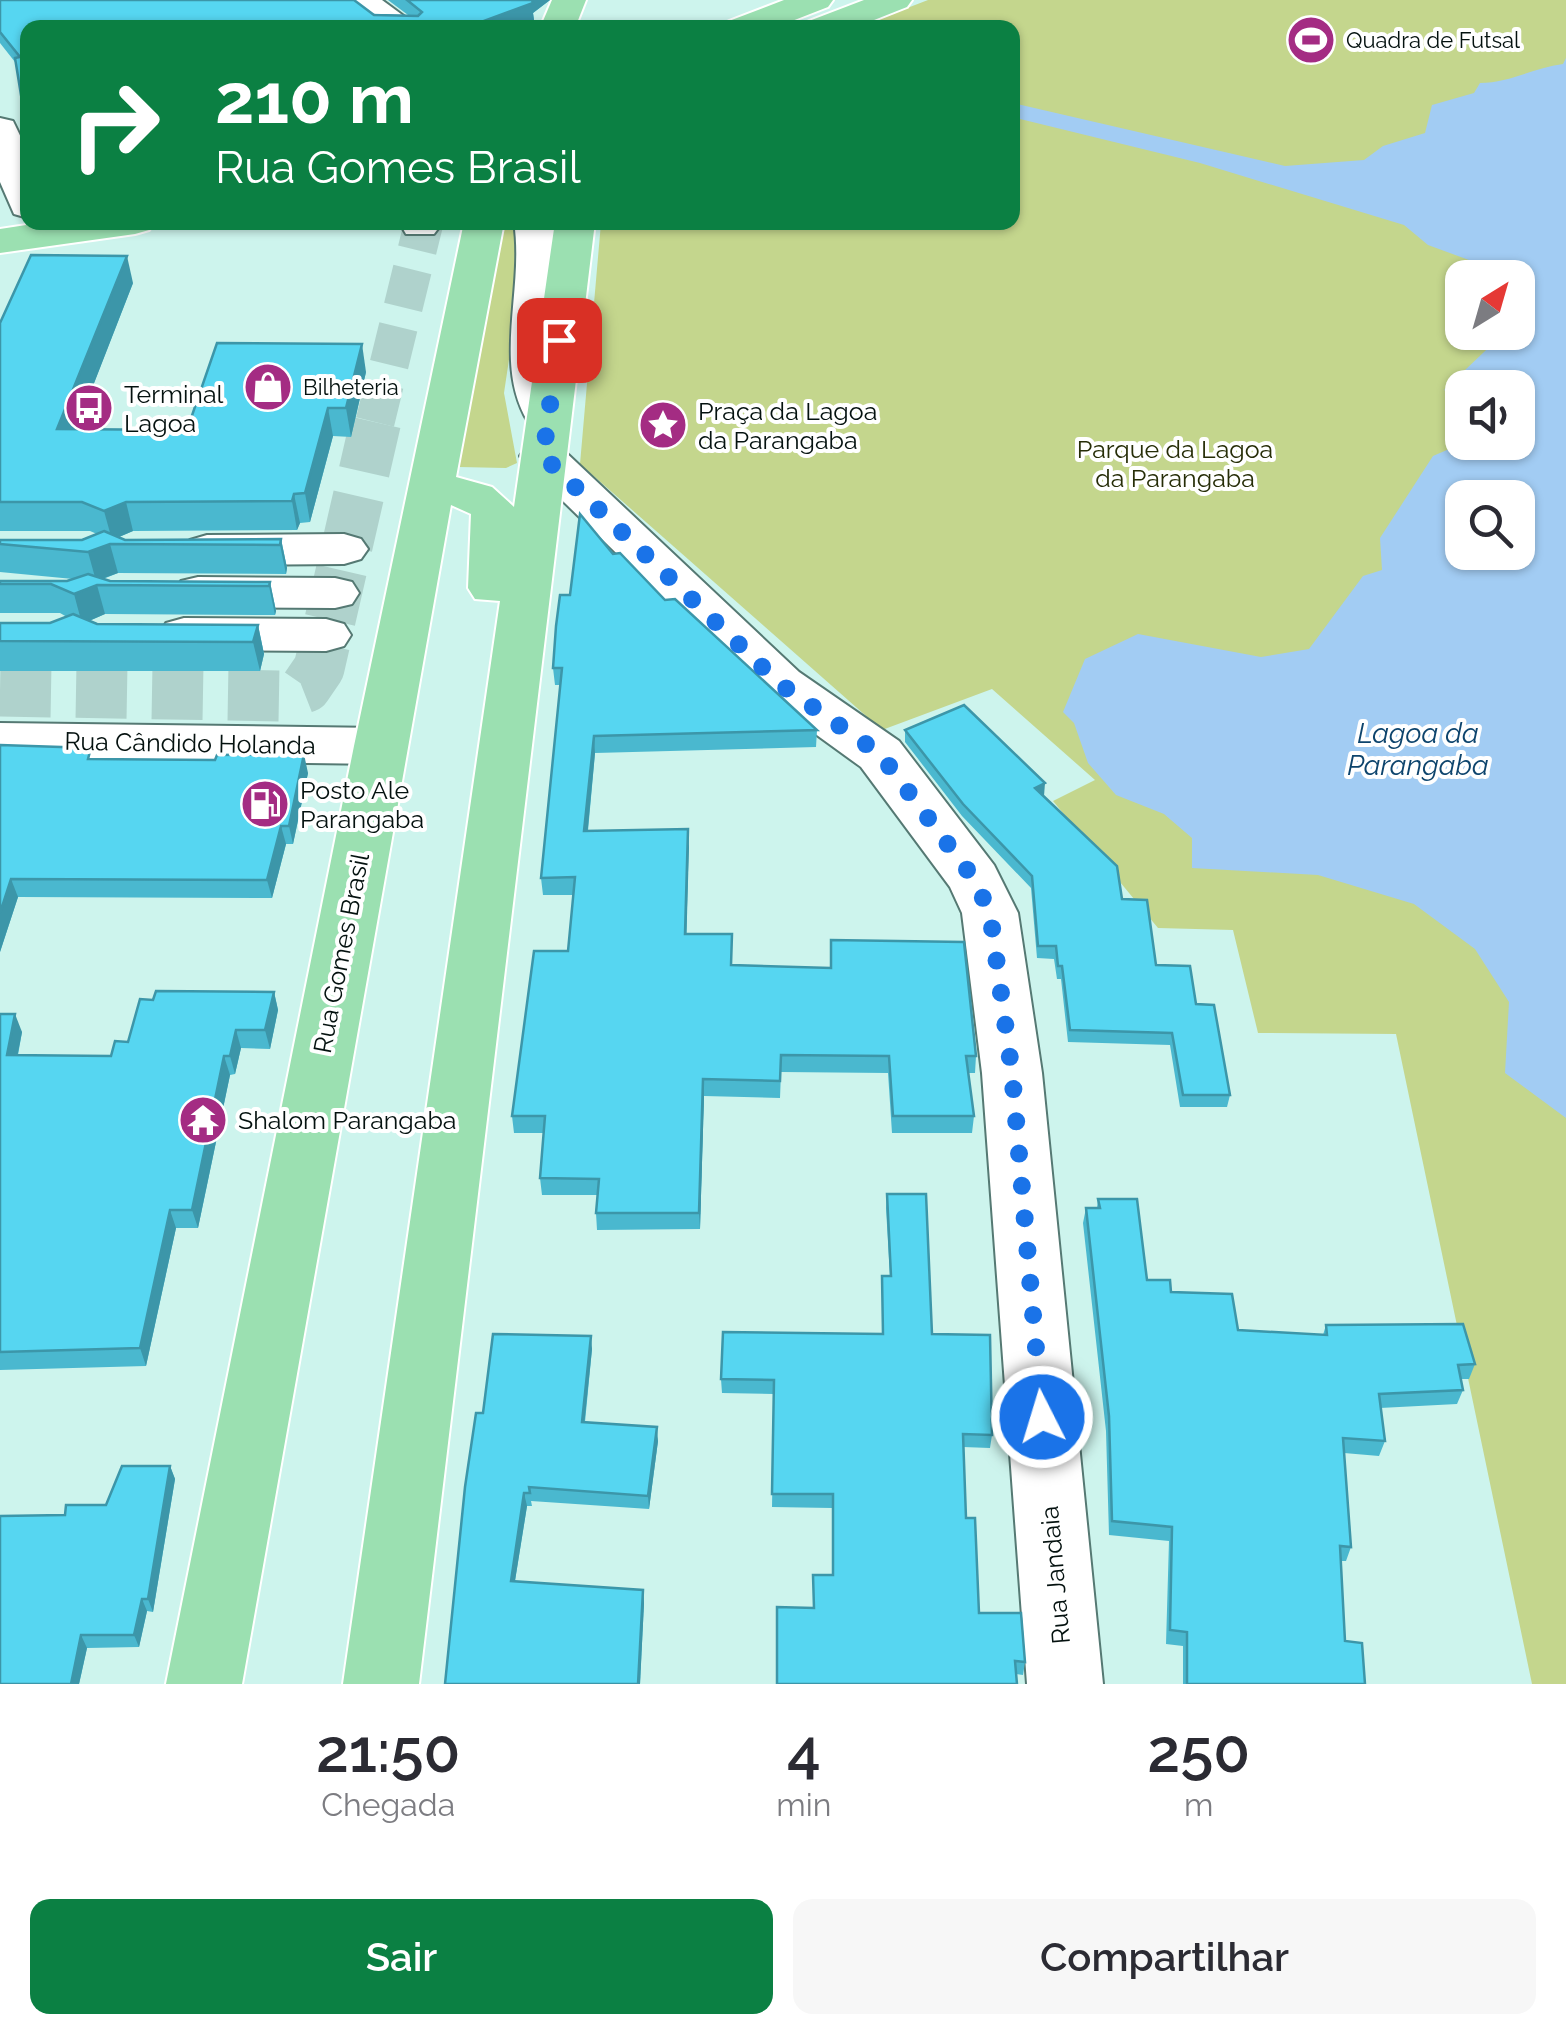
<!DOCTYPE html>
<html lang="pt">
<meta charset="utf-8">
<style>
:root{--surface:#fff;--page:#f7f7f7;--text:#2b2b33;--muted:#7c7c81;--accent:#0b8043}
body{margin:0;font-family:Raleway,sans-serif;background:var(--page);color:var(--text);height:100vh;display:flex;flex-direction:column;font-size:38px;white-space:nowrap}
*{box-sizing:border-box;margin:0}
p{font-size:32px;color:var(--muted)}
.icon{flex:none;width:55px;height:55px;fill:none;stroke:currentColor;stroke-width:2;stroke-linecap:round;stroke-linejoin:round}
.map{position:relative;height:1684px;overflow:hidden}
.side{display:flex;flex-direction:column;background:var(--surface);flex:1}
.side>*{flex:none}
.banner{position:absolute;left:20px;top:20px;width:1000px;height:210px;border-radius:20px;box-shadow:0 2px 8px #0004;background:#0b8043;color:#fff;overflow:hidden}
.needle{width:65px;rotate:37deg}
.controls{position:absolute;left:1445px;top:260px;display:grid;gap:20px}
.controls a{display:grid;place-items:center;width:90px;height:90px;border-radius:20px;background:var(--surface);box-shadow:0 2px 8px #0004;font-size:50px}
.pin{position:absolute;display:grid;place-items:center;width:85px;height:85px;color:#fff;margin:-42px;border-radius:20px;box-shadow:0 5px 15px #0006}
.me{position:absolute;width:110px;margin:-55px;rotate:355deg;stroke-linejoin:round;filter:drop-shadow(0 0 8px #0008)}
.turn{display:flex;align-items:center;gap:35px;height:210px;padding:0 30px;font-size:45px}
.turn .icon{width:130px;height:130px;stroke-width:2.5}
.turn b{display:block;font-size:70px;line-height:85px}
.eta{display:flex;justify-content:space-evenly;align-items:center;height:170px;text-align:center}
.eta b{font-size:60px;font-weight:600;line-height:70px}
.action{display:flex;gap:20px;margin-top:auto;padding:20px 30px}
.action a{flex:1;height:115px;border-radius:20px;background:var(--accent);color:#fff;font-size:40px;font-weight:600;line-height:115px;text-align:center}
.action a+a{background:var(--page);color:var(--text)}
.map>svg:first-child{display:block}
</style>
<div class="map">
<svg width="1566" height="1684" viewBox="0 0 1566 1684">
<rect width="100%" height="100%" fill="#cdf4ed"/>
<!-- green -->
<g fill="#c4d68d" fill-rule="evenodd">
<path d="M928 0H1566V1684H1532L1396 1034 1258 1033 1233 930 1158 928 1053 801 1095 780 992 689 882 730 580 464 601 223 1012 222V28L858 27ZM1462 278H1518V332H1462ZM1462 388H1518V442H1462ZM1462 498H1518V552H1462Z"/>
<path d="M502 225 517 230 526 245 504 393 517 463 506 468 459 467Z"/>
</g>
<!-- water -->
<path fill="#a2ccf3" fill-rule="evenodd" d="M1566 58V1118L1505 1073 1509 1002 1475 949 1414 904 1318 875 1192 868V838L1164 814 1116 795 1088 763 1074 723 1063 712 1085 659 1138 634 1261 657 1309 649 1363 576 1382 570 1380 538 1433 456 1463 443 1518 442V388H1462V398L1444 390 1504 333 1518 332 1521 293 1518 278 1428 245 1404 225 1200 163 1012 117 1013 103 1285 166 1364 160 1383 146 1425 133 1432 105 1474 93 1480 83C1509 83 1533 68 1563 64ZM1462 498H1518V552H1462Z"/>
<g fill="none" stroke-linecap="round" stroke-linejoin="round">
<!-- minor-tunnel-far1 -->
<path stroke="#afd2cc" stroke-width="39" stroke-dasharray="39 20" stroke-linecap="butt" d="M375 422 424 222"/>
<!-- minor-tunnel -->
<path stroke="#afd2cc" stroke-width="51" stroke-dasharray="51 25" stroke-linecap="butt" d="M0 691 283 696 306 687 319 668 376 420"/>
<!-- minor casing -->
<g stroke="#557973" stroke-width="4">
<g id="minor">
<path d="M341 0H382L420 28H378Z"/>
<path d="M0 118 13 121 28 152V218L14 214 0 182Z"/>
<path d="M399 222H439L440 226 434 234H406Z"/>
<path d="M514 222H554C565 286 536 361 570 419L564 428 548 432 532 428C490 368 525 291 514 222Z"/>
<path d="M543 442 559 446 799 672 899 741 994 865 1018 913 1042 1073 1103 1684H1027L982 1073 962 913 950 887 861 767 763 696 527 466 520 456 527 446Z"/>
<path d="M344 534 361 539 368 549 361 559 344 564 207 565 190 560 183 550 190 540 207 535Z"/>
<path d="M198 577 335 578 352 582 359 593 352 604 335 608 198 607 181 603 174 592 181 581Z"/>
<path d="M184 618 326 619 344 624 351 635 344 646 326 651 184 650 166 645 159 634 166 623Z"/>
<path d="M0 723 380 728 399 733 406 746 399 759 380 764 0 759Z"/>
</g>
</g>
<!-- major casing -->
<g stroke="#fff" stroke-width="4">
<g id="major">
<path d="M552 0H586L575 28H540Z"/>
<path d="M784 0H833L828 7 774 28H724L729 21Z"/>
<path d="M864 0H912L907 7 854 28H804L809 21Z"/>
<path d="M46 222H155L149 230 135 234 0 253V229Z"/>
<path d="M464 222H504L456 477 492 487 514 507 555 222H595L419 1684H343L500 601 475 599 468 588 471 514 451 505 242 1684H166L354 746Z"/>
</g>
</g>
<!-- minor -->
<use href="#minor" fill="#fff" fill-rule="evenodd"/>
<!-- major -->
<use href="#major" fill="#9be0b1" fill-rule="evenodd"/>
</g>
<!-- wall -->
<g fill="#4ab8cf">
<path d="M0 0 408 15 388 0H550L533 13 534 20 28 28V121L22 101 15 62 0 43Z"/>
<path d="M133 283 76 429 187 430 366 372 351 437 333 436 310 522 300 523 297 530 133 531 119 537 125 540 281 539 287 568 286 574 118 573 103 579 110 581 270 582 276 611 275 615 105 614 89 621 97 624 258 625 264 654 260 671H0V623H50L67 617 60 613H0V581H67L73 579 0 572V540H82L97 534 90 531H0V323Z"/>
<path d="M613 554 665 600 817 730 816 747 595 753 588 831 688 829 686 934H732V965L976 1056 975 1073H968L974 1116 972 1133H892L888 1073 781 1072 780 1098 704 1096 700 1229 597 1230 596 1213 597 1195H542L540 1178 544 1133H514L512 1116 568 951 573 895H543L541 878 560 685H555L553 668 570 595Z"/>
<path d="M905 730 1044 796 1122 899 1156 965 1196 1004 1230 1095 1227 1107H1180L1170 1045 1068 1042 1061 979H1057L1054 959 1037 958 1031 888 962 816 905 742Z"/>
<path d="M0 745 94 759 308 773 293 844H286L272 898 18 897 0 952Z"/>
<path d="M274 992 278 1010 270 1049 241 1048 235 1074 230 1075 198 1228H176L146 1366 0 1370V1014L22 1032 18 1055 111 1056 128 1042 153 1000Z"/>
<path d="M887 1194 932 1334 992 1435 990 1448 963 1447 966 1518 979 1613 1025 1662 1023 1675 1016 1674 813 1608 832 1575V1508L772 1507 774 1394 722 1393 721 1379 882 1334V1276H890L886 1208Z"/>
<path d="M1098 1199 1147 1280 1238 1330 1323 1335 1326 1325 1475 1364 1469 1379H1461L1463 1390 1457 1404 1380 1408 1385 1441 1379 1456 1344 1453 1351 1547 1346 1561H1341L1345 1641 1365 1684H1183V1646L1166 1644 1169 1541 1109 1535 1106 1431 1083 1223 1086 1208H1097Z"/>
<path d="M592 1349 585 1422 658 1441 649 1509 531 1501 532 1506H527L515 1581 643 1590 644 1603 640 1684H445L483 1413Z"/>
<path d="M170 1466 175 1479 153 1612 147 1611 139 1647 87 1648 79 1684 65 1515 106 1505Z"/>
</g>
<!-- shaded-wall -->
<g fill="#3c96a9">
<path d="M532 0H550L533 13 534 20 512 28H465Z"/>
<path d="M127 256 133 283 65 458 57 429Z"/>
<path d="M362 344 366 372 351 437 346 408Z"/>
<path d="M328 408 333 436 310 522 305 493Z"/>
<path d="M294 494 300 523 297 530 292 501Z"/>
<path d="M126 502 133 531 112 540 104 511Z"/>
<path d="M281 539 287 568 286 574 280 545Z"/>
<path d="M110 544 118 573 96 581 88 552Z"/>
<path d="M270 582 276 611 275 615 269 586Z"/>
<path d="M97 585 105 614 82 624 74 594Z"/>
<path d="M258 625 264 654 260 671 253 642Z"/>
<path d="M594 736 595 753 586 848 584 831Z"/>
<path d="M304 754 308 773 293 844 289 826Z"/>
<path d="M1045 783 1044 796 1035 788Z"/>
<path d="M281 826 286 844 272 898 267 880Z"/>
<path d="M688 829 689 847 686 951 685 934Z"/>
<path d="M11 879 18 897 0 952V913Z"/>
<path d="M274 992 278 1010 270 1049 265 1030Z"/>
<path d="M15 1014 22 1032 14 1073 7 1055Z"/>
<path d="M236 1030 241 1048 235 1074 230 1056Z"/>
<path d="M224 1056 230 1075 198 1228 192 1210Z"/>
<path d="M703 1079 704 1096 700 1229 699 1213Z"/>
<path d="M170 1210 176 1228 146 1366 140 1348Z"/>
<path d="M591 1336 592 1349 583 1436 582 1422Z"/>
<path d="M657 1427 658 1441 649 1509 648 1496Z"/>
<path d="M170 1466 175 1479 153 1612 148 1599Z"/>
<path d="M524 1493 527 1506 513 1593 511 1581Z"/>
<path d="M643 1590 644 1603 640 1684H638Z"/>
<path d="M142 1599 147 1611 139 1647 134 1635Z"/>
<path d="M81 1635 87 1648 79 1684H71Z"/>
</g>
<!-- building -->
<g fill="#56d6f1" stroke="#3c96a9" stroke-width="2.5">
<path d="M0 0H354L374 15 418 16 422 12 407 0H532L533 3 465 28H28V113L22 101 15 58 20 57 0 32Z"/>
<path d="M31 255 127 256 57 429 187 430 217 343 362 344 346 408H328L305 493 294 494 292 501 126 502 104 511 82 502H0V323Z"/>
<path d="M580 514 613 554 620 553 665 600 675 599 817 730 594 736 584 831 688 829 685 934H732L731 965 831 968V940L964 942 976 1056H966L974 1116H893L889 1056 781 1055 780 1081 703 1079 699 1213H596L599 1179 540 1178 545 1116H512L534 951H568L575 877 541 878 562 668H553L556 626 560 595H570Z"/>
<path d="M104 531 125 540 281 539 280 545 110 544 88 552 0 544V540H82Z"/>
<path d="M88 574 110 581 270 582 269 586 97 585 74 594 51 584H0V581H67Z"/>
<path d="M73 614 97 624 258 625 253 642 0 641V623H50Z"/>
<path d="M964 705 1045 783 1035 788 1117 866 1122 899 1147 900 1156 965 1190 966 1196 1004 1214 1005 1230 1095H1183L1172 1033 1070 1030 1062 966H1058L1056 946H1038L1032 876 963 804 905 730Z"/>
<path d="M0 745 91 748 88 759 215 760 217 755 304 754 289 826H281L267 880 11 879 0 913Z"/>
<path d="M156 991 274 992 265 1030H236L230 1056H224L192 1210H170L140 1348 0 1352V1014H15L7 1055 111 1056 115 1041 128 1042 140 999 153 1000Z"/>
<path d="M887 1194H926L932 1334 990 1335 992 1435 963 1434 966 1518H975L979 1613H1021L1025 1662 1015 1661 1017 1684H777V1607L814 1608 813 1575H833V1494H772L774 1380 721 1379 723 1332 883 1334 882 1276H891Z"/>
<path d="M1098 1199H1137L1147 1280H1170L1171 1292 1232 1294 1238 1330 1327 1335 1326 1325 1463 1324 1475 1364 1458 1365 1463 1390 1379 1394 1385 1441 1343 1438 1351 1547 1340 1546 1345 1641 1362 1643 1365 1684H1187V1632L1170 1630 1172 1527 1112 1521 1109 1416 1086 1208H1100Z"/>
<path d="M493 1334 591 1336 582 1422 657 1427 648 1496 529 1487 530 1493H524L511 1581 643 1590 638 1684H445L465 1487 476 1413H483Z"/>
<path d="M122 1466H170L148 1599H142L134 1635H81L71 1684H0V1516L65 1515 66 1505H106Z"/>
</g>
<g fill="none" stroke-linecap="round" stroke-linejoin="round">
<!-- route -->
<path stroke="#1a73e8" stroke-width="18" stroke-dasharray="0 32.4" d="M559 340 543 456 780 684 880 754 974 879 990 913 1012 1073 1042 1417"/>
</g>
<!-- icons -->
<defs>
<g id="stadium-disc" transform="scale(2.5)"><circle r="9.5" fill="#a42c83" stroke="#fff"/><path d="M0-5a6.5 5 0 1 0 0 10a6.5 5 0 1 0 0-10ZM-3.5-1.8h7v3.6h-7Z" fill="#fff"/></g>
<g id="shop-disc" transform="scale(2.5)"><circle r="9.5" fill="#a42c83" stroke="#fff"/><path d="M-5-2.5h2.3a2.7 3.5 0 0 1 5.4 0H5L5.5 6h-11ZM-1.5-2.5h3a1.5 2.3 0 0 0-3 0Z" fill="#fff"/></g>
<g id="bus-disc" transform="scale(2.5)"><circle r="9.5" fill="#a42c83" stroke="#fff"/><path d="M-5-6H5V4H4V6H2V4H-2V6H-4V4H-5ZM-3.5-4V0h7V-4ZM-3.5 1.2v1.5H-2V1.2ZM2 1.2v1.5H3.5V1.2Z" fill="#fff"/></g>
<g id="sight-disc" transform="scale(2.5)"><circle r="9.5" fill="#a42c83" stroke="#fff"/><path d="M0-6L1.8-2.2L6-1.7L2.9 1.2L3.7 5.4L0 3.3L-3.7 5.4L-2.9 1.2L-6-1.7L-1.8-2.2Z" fill="#fff"/></g>
<g id="fuel-disc" transform="scale(2.5)"><circle r="9.5" fill="#a42c83" stroke="#fff"/><path d="M-5.5-6h7V0h2V4h1.3V-2.5L3-4.5l.8-.8L6-3V5H2.5V1h-1V6h-7ZM-4.2-4.7v3.2H.2V-4.7Z" fill="#fff"/></g>
<g id="temple-disc" transform="scale(2.5)"><circle r="9.5" fill="#a42c83" stroke="#fff"/><path d="M0-6L5-2H3V0L6.5 2.5H4V6H1.5V3h-3V6H-4V2.5H-6.5L-3 0V-2H-5Z" fill="#fff"/></g>
</defs>
<g fill-rule="evenodd">
<use href="#stadium-disc" x="1311" y="40"/>
<use href="#shop-disc" x="268" y="387"/>
<use href="#bus-disc" x="89" y="408"/>
<use href="#sight-disc" x="663" y="425"/>
<use href="#fuel-disc" x="265" y="804"/>
<use href="#temple-disc" x="203" y="1120"/>
</g>
<g text-anchor="middle" stroke-width="8" stroke-linejoin="round" paint-order="stroke">
<!-- far-poi labels -->
<g font-size="22" fill="#04110f" stroke="#fff" text-anchor="start">
<text x="1346" y="48">Quadra de Futsal</text>
<text x="303" y="395">Bilheteria</text>
</g>
<!-- poi labels -->
<g font-size="25" fill="#04110f" stroke="#fff" text-anchor="start">
<text x="124" y="403">Terminal<tspan x="124" dy="29">Lagoa</tspan></text>
<text x="698" y="420">Praça da Lagoa<tspan x="698" dy="29">da Parangaba</tspan></text>
<text x="300" y="799">Posto Ale<tspan x="300" dy="29">Parangaba</tspan></text>
<text x="238" y="1129">Shalom Parangaba</text>
</g>
<!-- park labels -->
<g font-size="25" fill="#262d07" stroke="#fff">
<text x="1175" y="458">Parque da Lagoa<tspan x="1175" dy="29">da Parangaba</tspan></text>
</g>
<!-- street labels -->
<g font-size="25" fill="#04110f" stroke="#fff">
<text transform="translate(190 743) rotate(1)" y="9">Rua Cândido Holanda</text>
<text transform="translate(341 953) rotate(-79)" y="9">Rua Gomes Brasil</text>
<text transform="translate(1055 1575) rotate(-95)" y="9">Rua Jandaia</text>
</g>
<!-- water labels -->
<g font-size="28" font-style="italic" fill="#0d446d" stroke="#fff">
<text x="1418" y="743">Lagoa da<tspan x="1418" dy="32">Parangaba</tspan></text>
</g>
</g>
</svg>
<div class="controls">
<a><svg class="needle" viewBox="-14 -14 28 28"><path d="M0-13l5 13h-10z" fill="#e53935"/><path d="M0 13l5-13h-10z" fill="#7c7c81"/></svg></a>
<a><svg class="icon" aria-label="sound" viewBox="0 0 24 24"><path d="M4 9h4l5-4v14l-5-4H4zM17 9q2 3 0 6"/></svg></a>
<a><svg class="icon" aria-label="search" viewBox="0 0 24 24"><circle cx="10" cy="10" r="6"/><path d="M15 15l6 6"/></svg></a>
</div>
<div class="pin" style="left:559px;top:340px;background:#d93025"><svg class="icon" aria-label="arrive" viewBox="0 0 24 24"><path d="M6 21V4h12l-3 4 3 4H6"/></svg></div>
<svg class="me" style="left:1042px;top:1417px" viewBox="-20 -20 40 40"><circle r="17" fill="#1a73e8" stroke="#fff" stroke-width="3"/><path d="M0-11L8 9 0 5-8 9z" fill="#fff"/></svg>
<div class="banner">
<div class="turn"><svg class="icon" aria-label="right" viewBox="0 0 24 24"><path d="M7 20v-9h11M14 6l5 5-5 5"/></svg><div><b>210 m</b>Rua Gomes Brasil</div></div>
</div>
</div>
<section class="side">
<div class="eta">
<div><b>21:50</b><p>Chegada</p></div>
<div><b>4</b><p>min</p></div>
<div><b>250</b><p>m</p></div>
</div>
<div class="action"><a>Sair</a><a>Compartilhar</a></div>
</section>
